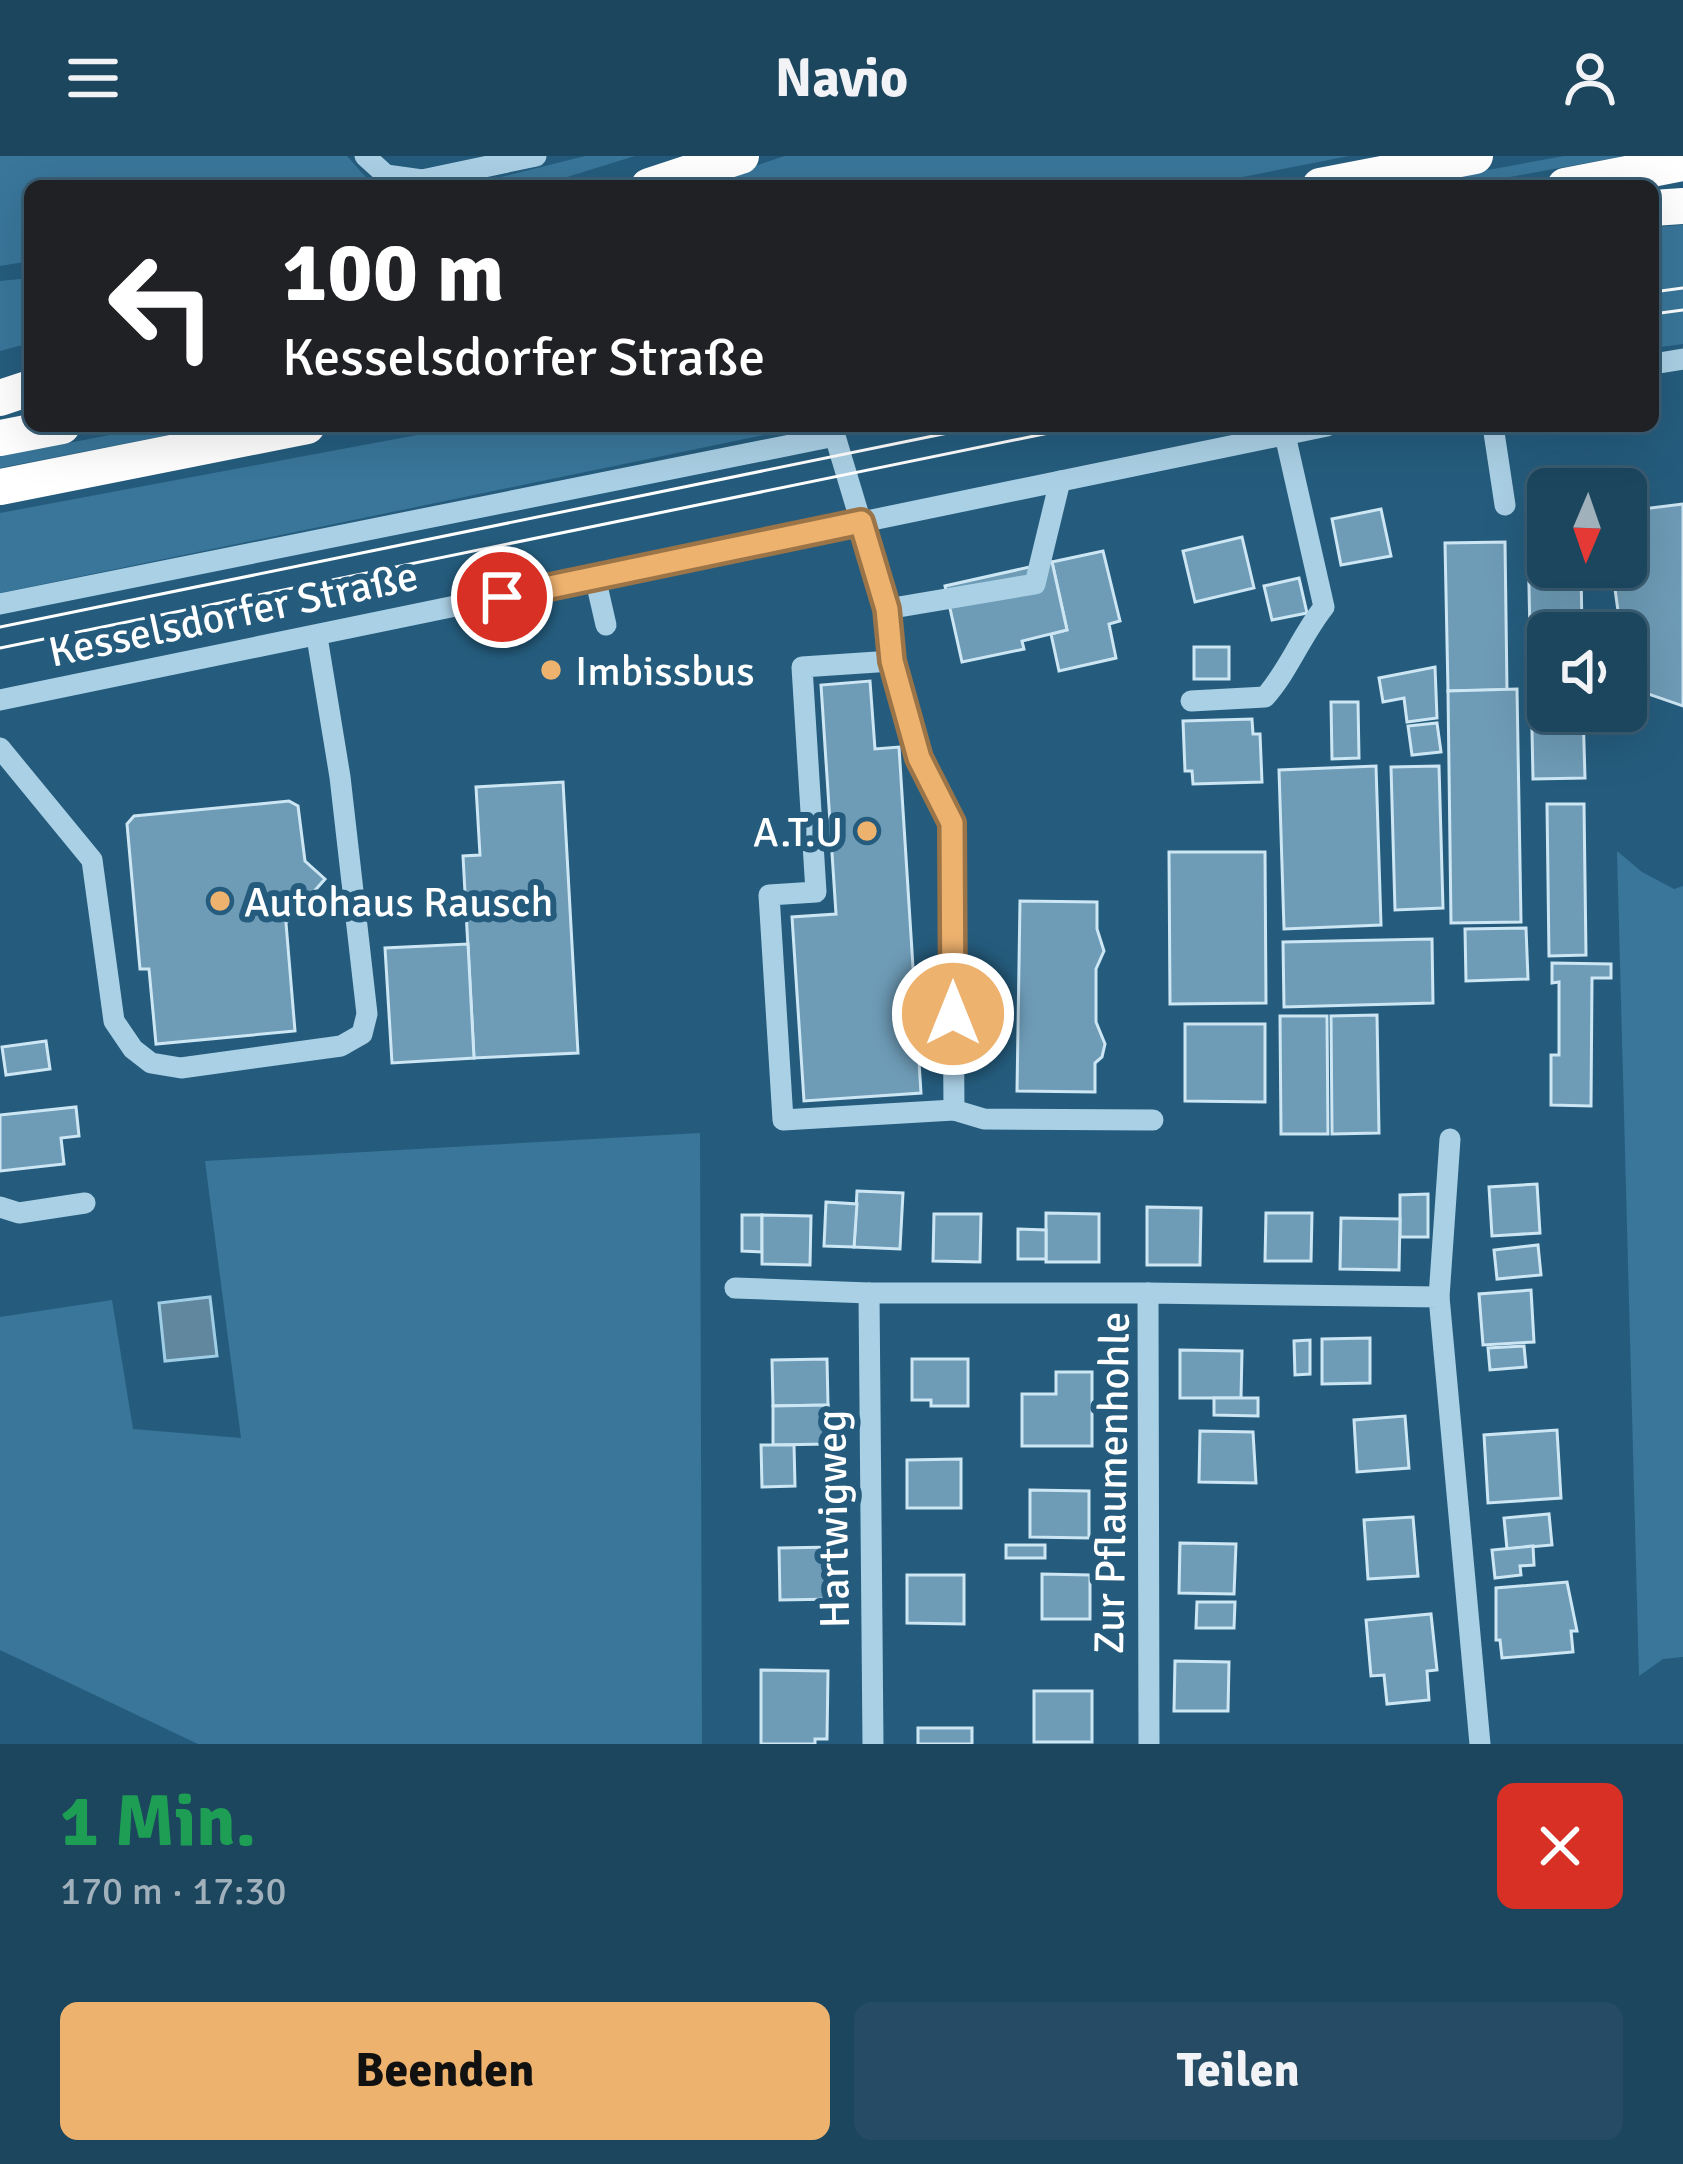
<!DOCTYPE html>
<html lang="de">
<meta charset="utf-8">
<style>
:root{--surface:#1c455e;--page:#254c64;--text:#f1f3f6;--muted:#a0b1bc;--line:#3a5d73;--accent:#eeb26f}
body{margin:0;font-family:Signika,sans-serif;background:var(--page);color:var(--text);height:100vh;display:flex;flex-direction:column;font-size:45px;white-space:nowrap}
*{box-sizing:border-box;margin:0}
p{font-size:39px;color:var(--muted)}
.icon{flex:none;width:66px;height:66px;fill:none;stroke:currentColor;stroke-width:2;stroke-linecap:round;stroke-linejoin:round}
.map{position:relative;height:1588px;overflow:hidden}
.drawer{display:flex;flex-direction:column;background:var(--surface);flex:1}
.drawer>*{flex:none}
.guide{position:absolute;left:24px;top:24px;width:1635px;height:252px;border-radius:18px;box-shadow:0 12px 48px #0002,0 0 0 3px var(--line);background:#202124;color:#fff;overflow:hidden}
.needle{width:78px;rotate:182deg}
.buttons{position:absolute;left:1527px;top:312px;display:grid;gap:24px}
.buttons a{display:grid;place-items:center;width:120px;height:120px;border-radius:18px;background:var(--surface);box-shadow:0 12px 48px #0002,0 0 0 3px var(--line);font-size:60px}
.pin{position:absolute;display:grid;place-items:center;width:102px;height:102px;color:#fff;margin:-51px;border:6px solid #fff;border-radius:50%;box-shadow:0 3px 12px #0007}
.me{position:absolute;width:132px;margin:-66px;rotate:0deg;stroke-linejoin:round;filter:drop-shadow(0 0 9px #0008)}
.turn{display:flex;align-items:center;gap:42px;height:252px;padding:0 60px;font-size:54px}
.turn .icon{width:156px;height:156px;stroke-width:2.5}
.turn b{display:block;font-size:84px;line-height:102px}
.round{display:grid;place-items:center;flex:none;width:126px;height:126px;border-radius:18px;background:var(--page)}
.summary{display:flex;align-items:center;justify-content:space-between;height:204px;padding:0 60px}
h1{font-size:72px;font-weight:800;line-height:90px;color:#1e9e55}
.action{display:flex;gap:24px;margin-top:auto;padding:24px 60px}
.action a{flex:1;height:138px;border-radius:18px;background:var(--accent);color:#111;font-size:48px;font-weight:800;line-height:138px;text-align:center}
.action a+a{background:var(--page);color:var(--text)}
header{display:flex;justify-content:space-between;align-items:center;height:156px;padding:0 60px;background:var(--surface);font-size:54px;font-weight:800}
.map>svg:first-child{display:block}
</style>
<header><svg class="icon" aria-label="menu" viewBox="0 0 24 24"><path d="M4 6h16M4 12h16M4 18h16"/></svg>Navio<svg class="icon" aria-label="person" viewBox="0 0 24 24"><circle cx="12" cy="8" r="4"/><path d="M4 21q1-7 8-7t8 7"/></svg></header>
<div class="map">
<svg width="1683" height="1588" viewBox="0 0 1683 1588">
<rect width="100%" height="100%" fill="#255c7d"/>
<!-- green -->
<g fill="#39769a">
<path d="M0 0H347L371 27 366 30H30V105L0 110Z"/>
<path d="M585 0H635L538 30H465Z"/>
<path d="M785 0H1349L1197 30H694Z"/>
<path d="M1564 0H1624L1461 30H1400Z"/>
<path d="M1683 69V188L1653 192V71Z"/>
<path d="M30 122V187L0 195V125Z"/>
<path d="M157 270H214L0 312V300Z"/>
<path d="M465 270H808L0 437V357Z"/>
<path d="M1617 695 1642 716 1674 733 1683 730V1501L1663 1503 1639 1520Z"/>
<path d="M700 977 702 1588H198L0 1494V1161L112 1144 133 1273 241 1282 205 1005Z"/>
</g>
<!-- water -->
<path fill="#61879f" stroke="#9fcde6" stroke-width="3" d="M210 1141 217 1200 165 1205 159 1147Z"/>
<!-- building -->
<g fill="#6e9bb6" stroke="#cde6f4" stroke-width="3">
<path d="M1683 348V550L1628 531 1626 477H1621L1612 411H1626V355Z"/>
<path d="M1381 353 1391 400 1341 409 1332 363Z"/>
<path d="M1242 381 1254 432 1195 446 1183 395Z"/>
<path d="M1548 383V411H1581L1582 477H1548V555H1583L1585 622 1533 623 1528 384Z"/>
<path d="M1505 386 1507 534 1448 535 1445 387Z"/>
<path d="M1103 395 1120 465 1109 468 1116 502 1059 515 1051 478 1067 474 1052 406Z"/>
<path d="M1052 406 1067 474 1022 485 1024 493 962 506 945 430Z"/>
<path d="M1299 422 1307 457 1272 464 1264 430Z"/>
<rect x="1194" y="491" width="35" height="32"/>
<path d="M1435 511 1437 562 1407 566 1404 542 1383 546 1379 522Z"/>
<path d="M870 525 875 593 899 591 921 937 804 945 792 761 836 758 821 529Z"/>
<path d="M1517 533 1521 766 1451 767 1448 535Z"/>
<path d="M1331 546H1358L1359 602 1332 603Z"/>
<path d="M1252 563 1253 578H1260L1262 626 1193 628 1192 615H1185L1183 565Z"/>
<path d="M1437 567 1441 596 1412 599 1408 570Z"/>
<path d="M1376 610 1381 769 1284 773 1279 614Z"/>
<path d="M1439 610 1443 752 1395 754 1391 611Z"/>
<path d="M563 626 578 897 474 902 463 700 480 699 476 631Z"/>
<path d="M289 645 298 650 305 705 325 723 286 767 295 875 156 888 149 813H140L127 668 134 660Z"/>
<path d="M1547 648H1584L1586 799 1549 800Z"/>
<path d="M1169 696H1265L1266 847 1170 848Z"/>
<path d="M1020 745 1097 746V773L1104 795 1096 813V866L1105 888 1102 901 1095 907V936L1017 935Z"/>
<path d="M1526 772 1528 823 1466 825 1465 773Z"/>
<path d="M1432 783 1433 847 1284 851 1283 786Z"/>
<path d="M468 788 474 902 392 907 385 792Z"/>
<path d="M1552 807 1611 808V822H1592L1591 950 1551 949V899H1559V826L1552 827Z"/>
<path d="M1377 859 1379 977 1332 978 1331 860Z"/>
<path d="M1280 860H1327L1328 978H1281Z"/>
<path d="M1185 868H1265V946L1185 945Z"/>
<path d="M46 885 50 913 6 919 2 891Z"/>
<path d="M76 951 79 980 61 982 64 1008 0 1015V959Z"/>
<path d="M1537 1028 1540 1077 1492 1080 1489 1031Z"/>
<path d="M857 1035 903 1037 900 1093 854 1091Z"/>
<path d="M1428 1038V1081H1400V1039Z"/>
<path d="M826 1046 857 1048 854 1091 824 1090Z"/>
<path d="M1147 1051 1201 1052 1200 1109H1147Z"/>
<path d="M1046 1057 1099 1058V1106H1046Z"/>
<path d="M1266 1057H1312L1311 1105H1265Z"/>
<path d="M934 1058H981L980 1106 933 1105Z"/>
<path d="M742 1059H762V1096L742 1095Z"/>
<path d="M762 1059 811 1060 810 1109 762 1108Z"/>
<path d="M1341 1062 1400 1063 1399 1114 1340 1113Z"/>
<path d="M1018 1073 1046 1074V1103H1018Z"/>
<path d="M1538 1089 1541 1119 1497 1123 1494 1094Z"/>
<path d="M1531 1134 1534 1186 1483 1189 1479 1138Z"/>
<path d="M1370 1182V1227L1322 1228V1183Z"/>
<path d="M1310 1184V1218L1295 1219 1294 1185Z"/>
<path d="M1524 1190 1526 1211 1490 1214 1488 1192Z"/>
<path d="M1180 1194 1242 1195 1241 1242H1180Z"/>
<path d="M827 1203 828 1249 773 1250 772 1204Z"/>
<path d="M912 1203H968V1250H931V1244H912Z"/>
<path d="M1056 1216H1092V1290H1022V1238H1056Z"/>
<path d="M1214 1242H1258V1260L1214 1259Z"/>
<path d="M828 1249V1288L773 1289V1250Z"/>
<path d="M1405 1260 1409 1312 1357 1316 1354 1264Z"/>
<path d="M1557 1274 1561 1342 1488 1347 1484 1279Z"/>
<path d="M1200 1275 1253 1276 1256 1327 1199 1326Z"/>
<path d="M761 1289H794L795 1330 762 1331Z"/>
<path d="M961 1303V1352H907V1304Z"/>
<path d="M1030 1334 1089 1335V1382L1030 1381Z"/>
<path d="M1549 1358 1552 1389 1507 1393 1504 1362Z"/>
<path d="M1413 1361 1418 1420 1368 1423 1364 1364Z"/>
<path d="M1180 1387 1236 1388 1234 1438 1179 1437Z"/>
<rect x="1006" y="1389" width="39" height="13"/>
<path d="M1533 1390 1534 1409 1520 1410 1521 1419 1495 1422 1492 1394Z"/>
<path d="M834 1391 835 1443 780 1444 779 1392Z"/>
<path d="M1042 1418 1090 1419V1463H1042Z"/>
<path d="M907 1419H964V1468L907 1467Z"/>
<path d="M1567 1426 1577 1475H1571L1573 1496 1502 1502 1500 1484H1496V1432Z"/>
<path d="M1197 1446H1235L1234 1472H1196Z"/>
<path d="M1431 1458 1437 1514 1427 1515 1429 1544 1387 1548 1384 1519 1371 1520 1366 1464Z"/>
<path d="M1175 1505 1229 1506 1228 1555H1174Z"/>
<path d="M761 1514 828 1515 827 1583H815V1588H761Z"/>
<rect x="1034" y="1535" width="58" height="51"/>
<rect x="918" y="1572" width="54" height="16"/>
</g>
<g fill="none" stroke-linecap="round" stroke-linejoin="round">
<!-- minor -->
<g stroke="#aad0e5" stroke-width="21">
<path d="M365 0 386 19 422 24 536 0"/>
<path d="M1653 208 1683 203"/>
<path d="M1493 270 1505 349"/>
<path d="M595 421 606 469"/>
<path d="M0 448 835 280 887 453 1035 428 1060 325"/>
<path d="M887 453 892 505 919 602 952 667 954 954 984 963 1153 964"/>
<path d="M892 505 802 511 816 736 769 739 783 964 954 954"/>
<path d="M0 544 1327 270"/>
<path d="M1191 545 1265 541C1289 514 1301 480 1324 451L1285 279"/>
<path d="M0 592 92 704 114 865 133 893 151 907 181 912 341 890 362 878 367 858 340 621 317 481"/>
<path d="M0 1051 19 1057 85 1047"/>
<path d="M735 1132 869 1137"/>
<path d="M1439 1141 1450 983"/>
<path d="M873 1588 869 1137H1148"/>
<path d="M1149 1588 1148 1137 1439 1141 1480 1588"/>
</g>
<!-- highway -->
<g stroke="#fff" stroke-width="36">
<path d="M649 30 741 0"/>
<path d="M1320 30 1475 0"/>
<path d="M1565 30 1683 7"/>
<path d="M1653 52 1683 50"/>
<path d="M0 242 30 232"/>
<path d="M0 282 62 270"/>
<path d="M0 331 307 270"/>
</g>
<!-- tram -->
<g stroke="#fff" stroke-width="3">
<path d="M1653 136 1683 132"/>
<path d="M1653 158 1683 154"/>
<path d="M0 471 982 270"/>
<path d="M0 492 1083 270"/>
</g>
</g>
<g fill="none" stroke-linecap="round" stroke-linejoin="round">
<!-- route casing -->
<g stroke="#9b7448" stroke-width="30">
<path id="route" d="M502 441 861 366 887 453 892 505 919 602 952 667 953 858"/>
</g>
<!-- route -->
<use href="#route" stroke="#eeb26f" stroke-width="21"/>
</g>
<!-- markers -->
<g fill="#eeb26f" stroke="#255c7d" stroke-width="4.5">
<circle cx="551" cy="514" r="12"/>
<circle cx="867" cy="675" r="12"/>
<circle cx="220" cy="745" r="12"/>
</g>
<g text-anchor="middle" stroke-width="12" stroke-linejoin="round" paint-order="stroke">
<!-- street labels -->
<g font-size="42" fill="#fff" stroke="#255c7d">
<text transform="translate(233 457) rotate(-12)" y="15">Kesselsdorfer Straße</text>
<text transform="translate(1111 1327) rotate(-89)" y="15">Zur Pflaumenhohle</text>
<text transform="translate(832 1363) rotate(-91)" y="15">Hartwigweg</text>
</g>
<!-- poi labels -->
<g font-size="42" fill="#fff" stroke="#255c7d" text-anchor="start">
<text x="575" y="529">Imbissbus</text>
<text x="843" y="690" text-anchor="end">A.T.U</text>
<text x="244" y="760">Autohaus Rausch</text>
</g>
</g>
</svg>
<div class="buttons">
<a><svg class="needle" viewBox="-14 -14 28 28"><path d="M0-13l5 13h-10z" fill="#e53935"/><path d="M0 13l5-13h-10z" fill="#a0b1bc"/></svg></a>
<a><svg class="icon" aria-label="sound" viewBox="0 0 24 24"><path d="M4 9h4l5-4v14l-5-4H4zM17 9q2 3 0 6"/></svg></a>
</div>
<div class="pin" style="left:502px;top:441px;background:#d93025"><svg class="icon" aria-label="arrive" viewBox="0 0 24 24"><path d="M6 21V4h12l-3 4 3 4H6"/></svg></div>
<svg class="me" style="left:953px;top:858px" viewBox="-20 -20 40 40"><circle r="17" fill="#eeb26f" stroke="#fff" stroke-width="3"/><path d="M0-11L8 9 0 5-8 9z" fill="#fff"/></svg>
<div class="guide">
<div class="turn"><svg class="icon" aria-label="left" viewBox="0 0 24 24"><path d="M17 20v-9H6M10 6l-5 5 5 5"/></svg><div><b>100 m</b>Kesselsdorfer Straße</div></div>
</div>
</div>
<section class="drawer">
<div class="summary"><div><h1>1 Min.</h1><p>170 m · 17:30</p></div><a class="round" style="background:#d93025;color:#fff"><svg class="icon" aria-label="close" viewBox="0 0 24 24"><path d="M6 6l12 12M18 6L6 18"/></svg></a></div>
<div class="action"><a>Beenden</a><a>Teilen</a></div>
</section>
